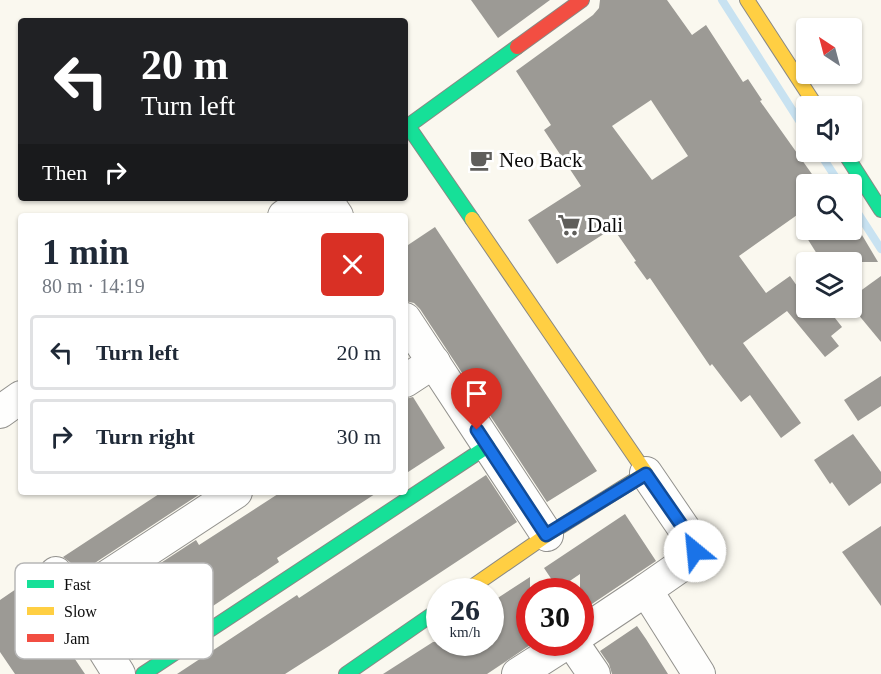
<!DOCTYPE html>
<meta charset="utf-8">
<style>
:root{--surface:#fff;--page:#f6f6f7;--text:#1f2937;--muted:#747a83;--line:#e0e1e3}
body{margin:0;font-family:"Times New Roman",serif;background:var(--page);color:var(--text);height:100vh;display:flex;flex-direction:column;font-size:22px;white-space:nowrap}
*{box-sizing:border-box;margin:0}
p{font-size:20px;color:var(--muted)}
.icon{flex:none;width:33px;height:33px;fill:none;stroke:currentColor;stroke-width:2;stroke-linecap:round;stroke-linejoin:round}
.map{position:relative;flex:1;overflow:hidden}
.side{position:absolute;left:18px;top:213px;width:390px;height:282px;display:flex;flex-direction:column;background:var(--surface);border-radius:6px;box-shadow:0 2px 4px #0004}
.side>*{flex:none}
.hud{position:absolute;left:18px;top:18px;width:390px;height:183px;border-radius:6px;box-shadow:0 2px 4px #0004;background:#202124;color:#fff;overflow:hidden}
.needle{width:39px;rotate:324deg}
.controls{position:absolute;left:796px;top:18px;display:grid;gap:12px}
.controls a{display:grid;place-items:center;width:66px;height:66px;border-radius:6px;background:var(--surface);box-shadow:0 2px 4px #0004;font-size:30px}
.speed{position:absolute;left:426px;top:578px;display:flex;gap:12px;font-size:30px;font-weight:700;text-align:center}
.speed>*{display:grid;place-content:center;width:78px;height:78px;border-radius:50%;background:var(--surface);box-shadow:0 2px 4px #0004;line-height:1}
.speed small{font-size:15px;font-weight:400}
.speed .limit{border:9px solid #d22;background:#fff;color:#111}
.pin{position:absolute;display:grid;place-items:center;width:51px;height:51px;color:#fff;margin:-62px -26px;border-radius:50% 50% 50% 0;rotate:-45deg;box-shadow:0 0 6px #0007}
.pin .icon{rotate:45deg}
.me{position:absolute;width:66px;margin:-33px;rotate:332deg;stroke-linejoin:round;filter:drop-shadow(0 0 4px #0008)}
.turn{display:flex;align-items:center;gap:21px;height:126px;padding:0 24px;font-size:27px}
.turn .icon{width:78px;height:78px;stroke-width:2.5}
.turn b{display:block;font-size:42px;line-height:51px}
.then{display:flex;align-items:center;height:57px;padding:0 24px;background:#0003;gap:12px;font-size:22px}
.round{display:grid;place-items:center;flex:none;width:63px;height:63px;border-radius:6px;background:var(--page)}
.head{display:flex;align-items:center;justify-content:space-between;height:102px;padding:0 24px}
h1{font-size:36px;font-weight:800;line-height:45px}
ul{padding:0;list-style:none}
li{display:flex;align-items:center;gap:18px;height:75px;margin:0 12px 9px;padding:0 12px;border:3px solid var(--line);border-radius:6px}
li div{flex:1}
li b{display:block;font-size:22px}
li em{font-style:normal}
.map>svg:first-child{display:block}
</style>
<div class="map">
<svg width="881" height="674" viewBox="0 0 881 674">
<rect width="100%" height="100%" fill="#faf8ef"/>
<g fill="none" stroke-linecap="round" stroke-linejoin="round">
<!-- stream -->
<g stroke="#c8e2f1" stroke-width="8">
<path d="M722 0 807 133"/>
<path d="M819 152 840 184"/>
<path d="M852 204 881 249"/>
</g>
</g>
<!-- building -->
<g fill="#9c9a95" fill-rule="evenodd">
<path d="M471 0H550L498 38Z"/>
<path d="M600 0H667L692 35 706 25 743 82 748 79 762 100 760 101 819 184H807V208L739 256 766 293 790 276 807 300V308H812L818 316 828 309 842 327 831 336 839 346 825 357 787 311 743 343 801 423 781 438 750 395 741 402 712 364 710 366 650 278 647 280 634 262 636 261 613 228 557 264 528 220 581 186 544 130 551 125 516 71 593 15 599 8ZM651 100 688 156 652 180 612 126Z"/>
<path d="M435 227 597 471 547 502 420 309 414 303 405 301V247Z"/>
<path d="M802 230H859L878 262H822Z"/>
<path d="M881 276V342L852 307V297Z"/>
<path d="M881 376V406L858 421 844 400Z"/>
<path d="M413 397 445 448 405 474V399Z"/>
<path d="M853 434 881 472V483L849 506 832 482 830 484 814 460Z"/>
<path d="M486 475 517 522 329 646 285 674H177L297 595 299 598Z"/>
<path d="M162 492H203L78 574 71 563 63 557Z"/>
<path d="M281 492H378L277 558 279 562 132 660 100 610 110 603 107 598 196 540 199 545Z"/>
<path d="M625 514 656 561 580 612V574L558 589 544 568Z"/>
<path d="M881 526V606L842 552Z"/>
<path d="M38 574 49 595 37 603 85 674H15L0 652V600Z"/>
<path d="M530 577V645L505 662 487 674H383L433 642H490V603Z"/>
<path d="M637 626 646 639 668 674H612L609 664 600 651Z"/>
</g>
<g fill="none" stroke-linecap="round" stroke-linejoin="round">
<!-- street casing -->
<g stroke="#93928e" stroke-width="34">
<g id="street">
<path d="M325 198 337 216"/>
<path d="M284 216 311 198"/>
<path d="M405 319 547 535"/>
<path d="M405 381 434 362"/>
<path d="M0 412 21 397"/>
<path d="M646 473 689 536 695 551 692 558 646 590"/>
<path d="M56 573 119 674"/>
<path d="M73 599 236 492"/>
<path d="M580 634 646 590 699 674"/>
<path d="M572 642 594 674"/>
<path d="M518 674 568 642"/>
</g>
</g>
<!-- fast casing -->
<g stroke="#898884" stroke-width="16">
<g id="fast">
<path d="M844 152 881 210"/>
<path d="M472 219 408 126 517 47"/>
<path d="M143 674 488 446"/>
<path d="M346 674 440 609"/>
</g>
</g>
<!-- slow casing -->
<g stroke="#898884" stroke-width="16">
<g id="slow">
<path d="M747 0 816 106"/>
<path d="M466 591 547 535 646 473 472 219"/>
</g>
</g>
<!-- jam casing -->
<g stroke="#898884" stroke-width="16">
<path id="jam" d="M517 47 582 0"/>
</g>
<!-- street -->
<use href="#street" stroke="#fefefd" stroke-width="32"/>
<!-- fast -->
<use href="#fast" stroke="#16e098" stroke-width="14"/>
<!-- slow -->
<use href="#slow" stroke="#ffcf43" stroke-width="14"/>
<!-- jam -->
<use href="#jam" stroke="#f24e42" stroke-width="14"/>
</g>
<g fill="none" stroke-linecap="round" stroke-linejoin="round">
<!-- route casing -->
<g stroke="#114b97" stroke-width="15">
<path id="route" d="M477 430 546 535 646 474 689 536 695 551"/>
</g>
<!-- route -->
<use href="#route" stroke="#1a73e8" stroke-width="10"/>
</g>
<!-- icons -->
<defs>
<g id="cafe-bare" transform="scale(1.8)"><path d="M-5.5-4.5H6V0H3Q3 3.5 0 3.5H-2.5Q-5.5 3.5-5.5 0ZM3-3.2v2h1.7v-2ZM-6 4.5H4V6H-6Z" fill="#5f5e5b" stroke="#fff" stroke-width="2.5" paint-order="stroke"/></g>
<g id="supermarket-bare" transform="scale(1.8)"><path d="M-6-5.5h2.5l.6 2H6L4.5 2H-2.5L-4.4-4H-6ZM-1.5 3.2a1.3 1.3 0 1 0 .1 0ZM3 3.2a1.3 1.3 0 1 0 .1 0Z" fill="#5f5e5b" stroke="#fff" stroke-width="2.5" paint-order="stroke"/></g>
</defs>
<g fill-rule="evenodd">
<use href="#cafe-bare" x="481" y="160"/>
<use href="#supermarket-bare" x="569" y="225"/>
</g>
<g text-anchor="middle" stroke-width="6" stroke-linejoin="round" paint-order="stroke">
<!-- poi labels -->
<g font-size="21" fill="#0b0b0b" stroke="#fff" text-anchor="start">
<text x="499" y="167">Neo Back</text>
<text x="587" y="232">Dali</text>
</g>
</g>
<!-- legend -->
<rect x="15" y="563" width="198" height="96" rx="9" fill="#fff" stroke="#b6b6b6" stroke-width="1.5"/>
<rect x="27" y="580" width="27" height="8" fill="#16e098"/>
<rect x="27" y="607" width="27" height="8" fill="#ffcf43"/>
<rect x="27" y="634" width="27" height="8" fill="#f24e42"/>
<g font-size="16" fill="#0b0b0b">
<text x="64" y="590">Fast</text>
<text x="64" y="617">Slow</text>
<text x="64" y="644">Jam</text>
</g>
</svg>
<div class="controls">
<a><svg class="needle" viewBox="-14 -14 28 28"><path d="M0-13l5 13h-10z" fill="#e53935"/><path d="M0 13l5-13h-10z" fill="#747a83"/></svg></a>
<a><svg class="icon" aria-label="sound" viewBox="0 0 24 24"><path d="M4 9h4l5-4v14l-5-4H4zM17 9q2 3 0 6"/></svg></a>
<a><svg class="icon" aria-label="search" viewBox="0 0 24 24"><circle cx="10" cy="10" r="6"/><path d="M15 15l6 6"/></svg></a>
<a><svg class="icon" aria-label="layers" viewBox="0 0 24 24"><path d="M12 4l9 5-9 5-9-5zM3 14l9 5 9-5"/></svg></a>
</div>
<div class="speed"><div>26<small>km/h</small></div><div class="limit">30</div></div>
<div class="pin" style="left:477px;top:430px;background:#d93025"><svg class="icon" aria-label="arrive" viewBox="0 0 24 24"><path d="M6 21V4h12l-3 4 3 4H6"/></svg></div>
<svg class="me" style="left:695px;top:551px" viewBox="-20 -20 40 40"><circle r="19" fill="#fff"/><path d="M0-13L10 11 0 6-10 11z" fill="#1a73e8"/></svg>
<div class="hud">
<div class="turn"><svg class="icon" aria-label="left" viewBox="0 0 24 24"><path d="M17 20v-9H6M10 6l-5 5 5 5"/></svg><div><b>20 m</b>Turn left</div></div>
<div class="then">Then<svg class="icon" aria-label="right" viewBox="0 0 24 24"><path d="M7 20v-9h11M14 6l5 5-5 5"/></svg></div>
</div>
<section class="side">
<div class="head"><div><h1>1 min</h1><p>80 m · 14:19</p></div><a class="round" style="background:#d93025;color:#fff"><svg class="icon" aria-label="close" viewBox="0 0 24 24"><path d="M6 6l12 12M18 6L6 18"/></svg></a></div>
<ul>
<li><svg class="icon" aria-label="left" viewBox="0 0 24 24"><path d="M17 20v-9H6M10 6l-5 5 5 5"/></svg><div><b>Turn left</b></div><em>20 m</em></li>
<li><svg class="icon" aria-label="right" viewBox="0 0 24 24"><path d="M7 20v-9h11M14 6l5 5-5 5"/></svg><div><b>Turn right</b></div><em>30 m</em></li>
</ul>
</section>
</div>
